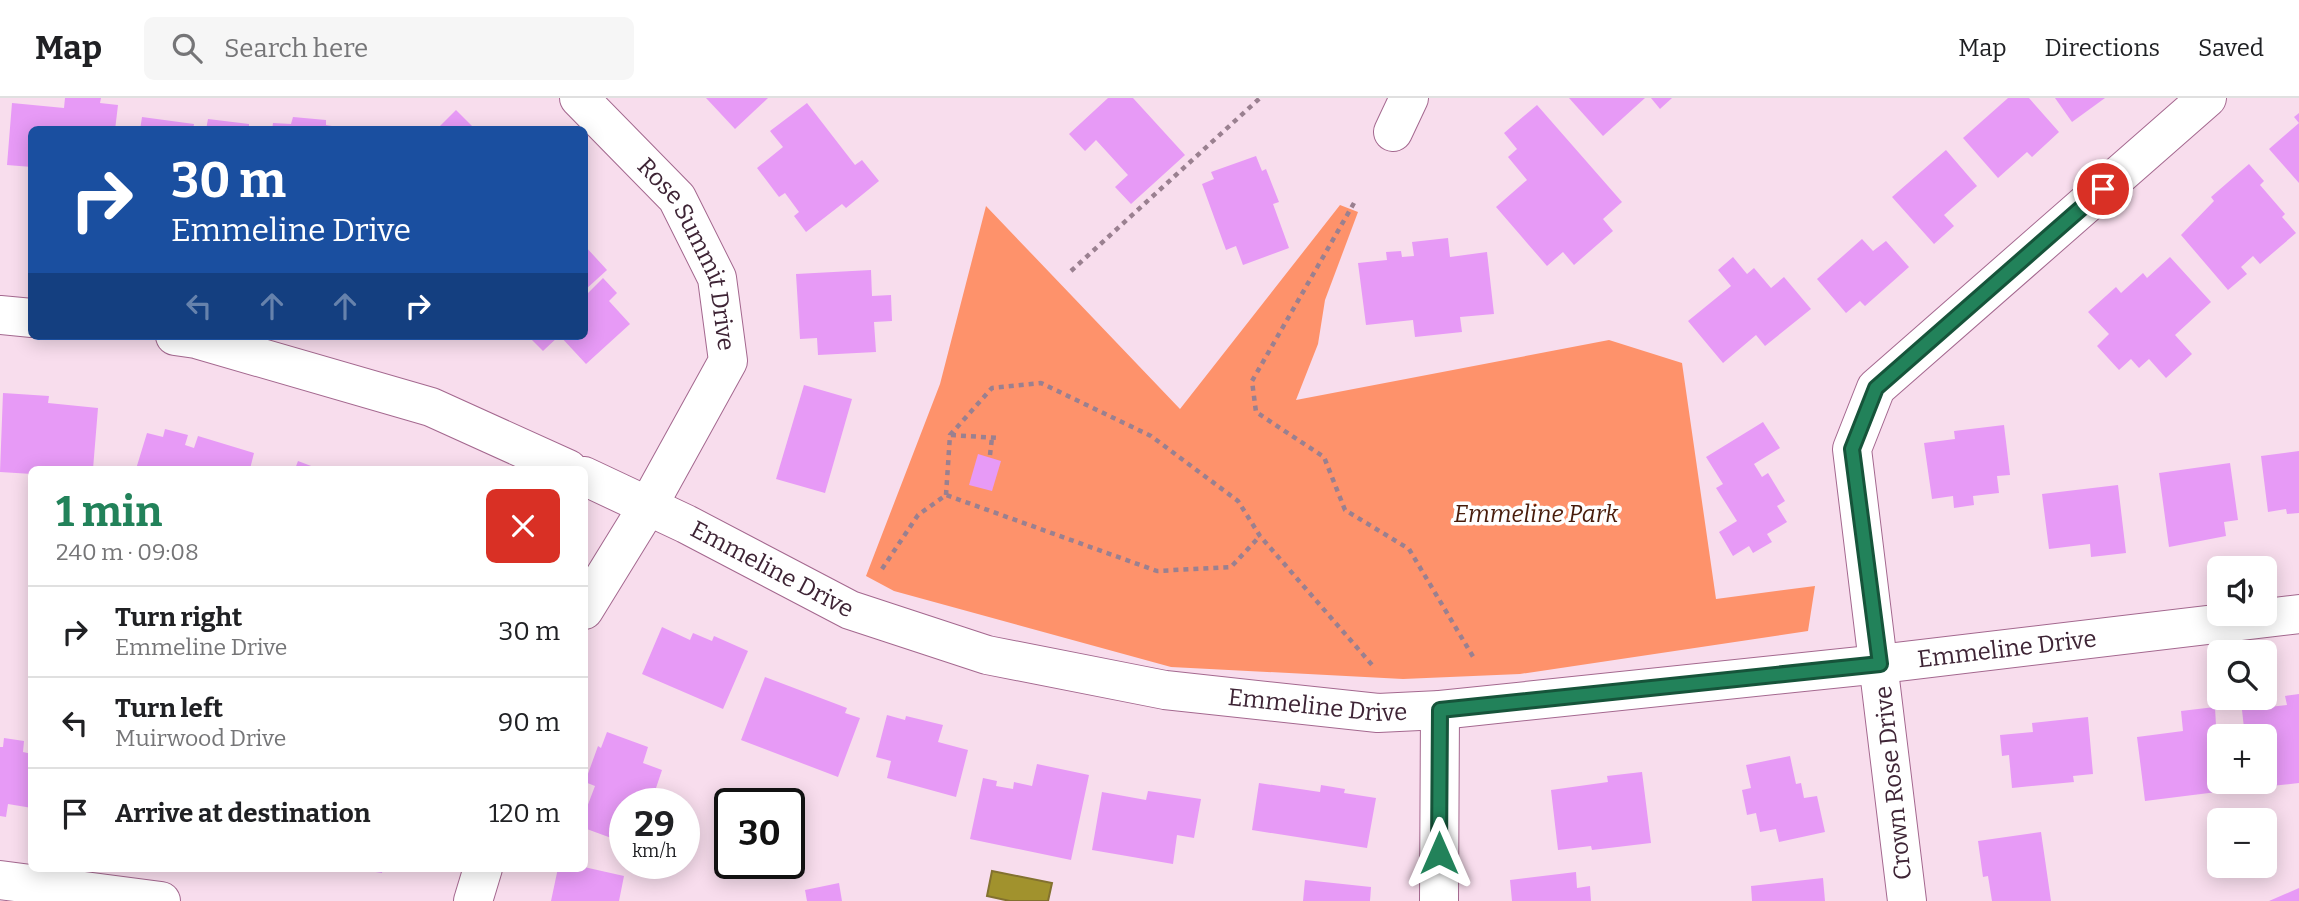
<!DOCTYPE html>
<meta charset="utf-8">
<style>
:root{--surface:#fff;--page:#f6f6f6;--text:#202124;--muted:#757577;--line:#e0e0e0;--accent:#22825a}
body{margin:0;font-family:Bitter,serif;background:var(--page);color:var(--text);height:100vh;display:flex;flex-direction:column;font-size:26px;white-space:nowrap}
*{box-sizing:border-box;margin:0}
p{font-size:23px;color:var(--muted)}
.icon{flex:none;width:38px;height:38px;fill:none;stroke:currentColor;stroke-width:2;stroke-linecap:round;stroke-linejoin:round}
.map{position:relative;flex:1;overflow:hidden}
.sheet{position:absolute;left:28px;top:368px;width:560px;height:406px;display:flex;flex-direction:column;background:var(--surface);border-radius:10px;box-shadow:0 4px 18px #0003}
.sheet>*{flex:none}
.hud{position:absolute;left:28px;top:28px;width:560px;height:214px;border-radius:10px;box-shadow:0 4px 18px #0003;background:#1a4fa0;color:#fff;overflow:hidden}
.tools{position:absolute;left:2207px;top:458px;display:grid;gap:14px}
.tools a{display:grid;place-items:center;width:70px;height:70px;border-radius:10px;background:var(--surface);box-shadow:0 4px 18px #0003;font-size:35px}
.speed{position:absolute;left:609px;top:690px;display:flex;gap:14px;font-size:35px;font-weight:700;text-align:center}
.speed>*{display:grid;place-content:center;width:91px;height:91px;border-radius:50%;background:var(--surface);box-shadow:0 4px 18px #0003;line-height:1}
.speed small{font-size:18px;font-weight:400}
.speed .limit{border:4px solid #111;border-radius:10px;background:#fff;color:#111}
.pin{position:absolute;display:grid;place-items:center;width:60px;height:60px;color:#fff;margin:-30px;border:4px solid #fff;border-radius:50%;box-shadow:0 2px 7px #0007}
.me{position:absolute;width:77px;margin:-38px;rotate:0deg;stroke-linejoin:round;filter:drop-shadow(0 0 5px #0008)}
.turn{display:flex;align-items:center;gap:24px;height:147px;padding:0 28px;font-size:32px}
.turn .icon{width:91px;height:91px;stroke-width:2.5}
.turn b{display:block;font-size:49px;line-height:60px}
.lanes{display:flex;align-items:center;height:66px;padding:0 28px;background:#0003;justify-content:center;gap:35px;direction:ltr}
.lanes .off{opacity:.35}
.round{display:grid;place-items:center;flex:none;width:74px;height:74px;border-radius:10px;background:var(--page)}
.overview{display:flex;align-items:center;justify-content:space-between;height:119px;padding:0 28px}
h1{font-size:42px;font-weight:700;line-height:52px;color:var(--accent)}
ul{padding:0;list-style:none}
li{display:flex;align-items:center;gap:21px;height:91px;padding:0 28px;border-top:2px solid var(--line)}
li div{flex:1}
li b{display:block;font-size:26px}
li em{font-style:normal}
header{display:flex;align-items:center;gap:42px;box-sizing:border-box;height:98px;padding:0 35px;background:var(--surface);border-bottom:2px solid var(--line)}
header strong{font-size:33px}
nav{display:flex;gap:38px;margin-inline-start:auto;font-size:24px}
.search{width:490px;height:63px;background:var(--page);display:flex;align-items:center;gap:18px;box-sizing:border-box;padding:0 24px;border-radius:10px;color:var(--muted);font-size:26px}
.map>svg:first-child{display:block}
</style>
<header>
<strong>Map</strong>
<div class="search"><svg class="icon" aria-label="search" viewBox="0 0 24 24"><circle cx="10" cy="10" r="6"/><path d="M15 15l6 6"/></svg>Search here</div>
<nav><a>Map</a><a>Directions</a><a>Saved</a></nav>
</header>
<div class="map">
<svg width="2299" height="803" viewBox="0 0 2299 803">
<rect width="100%" height="100%" fill="#f8dded"/>
<!-- green -->
<path fill="#fe926b" d="M1340 107 1358 114 1325 202 1318 246 1296 302 1609 242 1682 265 1716 501 1815 488 1808 533 1520 576 1403 581 1171 569 894 493 866 478 940 286 986 108 1180 311Z"/>
<!-- water -->
<path fill="#a1922d" stroke="#83712f" stroke-width="2" d="M992 773 1052 785 1048 803H1010L987 798Z"/>
<!-- building -->
<g fill="#e79af6">
<path d="M65 0H101L100 5 118 7 115 32H32V69L7 67 12 5 64 10Z"/>
<path d="M706 0H768L735 31Z"/>
<path d="M1108 0H1133L1185 57 1131 106 1115 89 1128 77 1096 42 1085 53 1069 36Z"/>
<path d="M1569 0H1645L1603 38Z"/>
<path d="M1651 0H1672L1660 11Z"/>
<path d="M2008 0H2029L2059 34 2032 59 2027 54 1998 80 1963 40Z"/>
<path d="M2055 0H2105L2072 24Z"/>
<path d="M807 5 855 67 862 62 879 83 846 110 842 106 806 134 794 118 799 114 785 95 779 99 757 70 783 49 770 33Z"/>
<path d="M1537 7 1622 104 1603 121 1613 133 1574 167 1563 154 1547 168 1496 109 1527 82 1508 59 1517 51 1504 35Z"/>
<path d="M456 12 476 32H436Z"/>
<path d="M2299 15V85L2269 51 2299 25 2294 19Z"/>
<path d="M142 19 194 26 193 32H140Z"/>
<path d="M293 19 326 22V27L356 32H272L273 25 291 26Z"/>
<path d="M208 21 249 26V32H206Z"/>
<path d="M1946 52 1977 88 1944 117 1954 128 1934 146 1892 99Z"/>
<path d="M1256 58 1262 73 1266 71 1279 104 1273 106 1289 150 1243 167 1236 148 1226 152 1202 86 1214 81 1211 74Z"/>
<path d="M2249 66 2264 83 2260 87 2285 116 2282 119 2296 135 2260 166 2253 158 2241 169 2247 176 2228 192 2181 137 2214 103 2211 99Z"/>
<path d="M1448 140 1450 159 1487 154 1494 216 1460 219 1462 234 1415 239 1413 222 1366 227 1358 165 1387 162 1386 154 1401 153 1402 159 1414 158 1412 144Z"/>
<path d="M1862 141 1873 153 1886 143 1909 169 1865 208 1860 203 1846 215 1817 181Z"/>
<path d="M584 147 607 172 585 192 588 195 603 180 617 195 609 203 630 226 586 266 560 238H584Z"/>
<path d="M1733 159 1747 176 1754 170 1771 190 1784 179 1811 211 1765 248 1756 237 1723 265 1688 223 1731 188 1718 172Z"/>
<path d="M2170 159 2211 204 2175 237 2192 256 2166 280 2149 261 2139 270 2131 261 2119 272 2097 248 2109 236 2088 214 2116 189 2121 195 2143 175 2147 180Z"/>
<path d="M871 172 872 198 891 197 892 223 874 224 876 254 818 257 817 240 800 241 796 176Z"/>
<path d="M528 238H559L543 253Z"/>
<path d="M804 287 852 301 825 395 776 381Z"/>
<path d="M3 295 49 298 48 305 98 310 93 371H32V376L0 374Z"/>
<path d="M1763 324 1780 350 1754 366 1762 379 1768 375 1785 403 1777 408 1787 424 1767 436 1772 444 1753 455 1749 448 1733 458 1719 434 1737 423 1716 390 1723 386 1706 359Z"/>
<path d="M2004 327 2010 377 1997 378 1999 395 1973 398 1974 407 1954 410 1953 398 1932 401 1924 345 1955 341 1954 333Z"/>
<path d="M165 331 188 337 185 347 194 350 198 338 254 355 250 371H136L147 335 163 339Z"/>
<path d="M2299 353V415L2287 416 2286 411 2268 414 2261 358Z"/>
<path d="M978 356 1001 363 992 393 969 387Z"/>
<path d="M298 363 319 371H295Z"/>
<path d="M2230 365 2238 422 2224 424 2226 438 2169 449 2159 375Z"/>
<path d="M2118 387 2126 455 2091 459 2090 446 2049 451 2042 396Z"/>
<path d="M662 529 690 542 693 535 712 543 714 538 748 553 723 611 642 576Z"/>
<path d="M765 579 847 610 845 615 860 620 838 679 741 642Z"/>
<path d="M2299 596V685L2271 688 2270 671 2264 672V639H2245L2242 612 2287 607 2285 598Z"/>
<path d="M2215 609 2219 684H2224L2225 693 2145 703 2137 639 2183 633 2181 613Z"/>
<path d="M887 617 905 622 906 618 943 627 938 644 968 652 956 699 887 680 891 663 876 659Z"/>
<path d="M2088 619 2093 676 2073 678 2074 684 2012 690 2009 657 2002 658 2000 637 2033 634 2032 625Z"/>
<path d="M607 634 648 649 643 665 662 672 651 705H625V745L584 730V717L595 688 585 684 598 648 601 650Z"/>
<path d="M4 640 24 643 23 654 32 656V710L8 706 6 719 0 718V649H3Z"/>
<path d="M1790 658 1796 686 1801 685 1804 700 1817 698 1825 734 1779 744 1776 731 1760 734 1756 715 1747 717 1742 692 1751 690 1746 667Z"/>
<path d="M1037 666 1089 677 1071 762 970 741 983 680 997 683 996 688 1013 691 1014 684 1032 688Z"/>
<path d="M1642 674 1651 745 1592 752 1591 748 1558 752 1551 692 1608 684 1607 678Z"/>
<path d="M1259 685 1320 694 1321 687 1345 691 1344 695 1376 700 1367 750 1252 732Z"/>
<path d="M1148 693 1201 701 1194 740 1177 737 1173 766 1092 752 1102 694 1146 702Z"/>
<path d="M2041 734 2051 803H1992L1988 778 1983 779 1978 743Z"/>
<path d="M584 769 624 778 619 803H551L558 770 572 773Z"/>
<path d="M350 770H383L382 775Z"/>
<path d="M1576 774 1577 790 1590 788 1591 803H1512L1510 782Z"/>
<path d="M1823 780 1825 803H1752L1751 788Z"/>
<path d="M1305 782 1371 789 1370 803H1303Z"/>
<path d="M839 785 842 803H807L805 792Z"/>
<path d="M2299 790V803H2269Z"/>
</g>
<g fill="none" stroke-linecap="round" stroke-linejoin="round">
<!-- minor casing -->
<g stroke="#a4688f" stroke-width="40">
<g id="minor">
<path id="s1" d="M579 0 677 100 717 180 728 263 648 408 584 512"/>
<path d="M1393 34 1409 0"/>
<path d="M0 217 32 220"/>
<path d="M175 238 196 241 431 309 568 371"/>
<path id="s2" d="M584 378 686 426 850 512 987 557 1165 592 1378 615 1440 612 1880 566 2299 516"/>
<path d="M0 782 161 803"/>
<path d="M473 803 483 770"/>
<path d="M1439 803 1440 612"/>
<path d="M1907 803 1852 351 1876 290 2207 0"/>
</g>
</g>
<!-- path -->
<g stroke="#9a8090" stroke-width="4.5" stroke-dasharray="5 5" stroke-linecap="butt">
<path d="M1354 105 1252 283 1256 314 1324 359 1345 412 1409 451 1475 562"/>
<path d="M1071 173 1260 0"/>
<path d="M951 337 998 340"/>
<path d="M990 357 992 340"/>
<path d="M946 397 950 337 992 290 1041 285 1151 338 1238 403 1260 438 1373 568"/>
<path d="M882 471 918 417 946 397 1157 473 1231 469 1260 438"/>
</g>
<!-- minor -->
<use href="#minor" stroke="#fff" stroke-width="38"/>
</g>
<g fill="none" stroke-linecap="round" stroke-linejoin="round">
<!-- route casing -->
<g stroke="#16543a" stroke-width="18">
<path id="route" d="M1439 755 1440 612 1880 566 1852 351 1876 290 2103 91"/>
</g>
<!-- route -->
<use href="#route" stroke="#22825a" stroke-width="12"/>
</g>
<g text-anchor="middle" stroke-width="7" stroke-linejoin="round" paint-order="stroke">
<!-- street labels -->
<g font-size="24" fill="#3e2435" stroke="#fff">
<text dy="8" stroke="none"><textPath href="#s1" startOffset="196">Rose Summit Drive</textPath></text>
<text dy="8" stroke="none"><textPath href="#s2" startOffset="210">Emmeline Drive</textPath></text>
<text dy="8" stroke="none"><textPath href="#s2" startOffset="1470">Emmeline Drive</textPath></text>
<text dy="8" stroke="none"><textPath href="#s2" startOffset="777">Emmeline Drive</textPath></text>
<text transform="translate(1893 685) rotate(-96)" y="8">Crown Rose Drive</text>
</g>
<!-- park labels -->
<g font-size="24" font-style="italic" fill="#481c0b" stroke="#fff">
<text x="1536" y="424">Emmeline Park</text>
</g>
</g>
</svg>
<div class="tools">
<a><svg class="icon" aria-label="sound" viewBox="0 0 24 24"><path d="M4 9h4l5-4v14l-5-4H4zM17 9q2 3 0 6"/></svg></a>
<a><svg class="icon" aria-label="search" viewBox="0 0 24 24"><circle cx="10" cy="10" r="6"/><path d="M15 15l6 6"/></svg></a>
<a>+</a>
<a>−</a>
</div>
<div class="speed"><div>29<small>km/h</small></div><div class="limit">30</div></div>
<div class="pin" style="left:2103px;top:91px;background:#d93025"><svg class="icon" aria-label="arrive" viewBox="0 0 24 24"><path d="M6 21V4h12l-3 4 3 4H6"/></svg></div>
<svg class="me" style="left:1439px;top:755px" viewBox="-20 -20 40 40"><path d="M0-17L14 15 0 8-14 15z" fill="#22825a" stroke="#fff" stroke-width="4"/></svg>
<div class="hud">
<div class="turn"><svg class="icon" aria-label="right" viewBox="0 0 24 24"><path d="M7 20v-9h11M14 6l5 5-5 5"/></svg><div><b>30 m</b>Emmeline Drive</div></div>
<div class="lanes"><svg class="icon off" aria-label="left" viewBox="0 0 24 24"><path d="M17 20v-9H6M10 6l-5 5 5 5"/></svg><svg class="icon off" aria-label="ahead" viewBox="0 0 24 24"><path d="M12 20V5M6 11l6-6 6 6"/></svg><svg class="icon off" aria-label="ahead" viewBox="0 0 24 24"><path d="M12 20V5M6 11l6-6 6 6"/></svg><svg class="icon" aria-label="right" viewBox="0 0 24 24"><path d="M7 20v-9h11M14 6l5 5-5 5"/></svg></div>
</div>
<section class="sheet">
<div class="overview"><div><h1>1 min</h1><p>240 m · 09:08</p></div><a class="round" style="background:#d93025;color:#fff"><svg class="icon" aria-label="close" viewBox="0 0 24 24"><path d="M6 6l12 12M18 6L6 18"/></svg></a></div>
<ul>
<li><svg class="icon" aria-label="right" viewBox="0 0 24 24"><path d="M7 20v-9h11M14 6l5 5-5 5"/></svg><div><b>Turn right</b><p>Emmeline Drive</p></div><em>30 m</em></li>
<li><svg class="icon" aria-label="left" viewBox="0 0 24 24"><path d="M17 20v-9H6M10 6l-5 5 5 5"/></svg><div><b>Turn left</b><p>Muirwood Drive</p></div><em>90 m</em></li>
<li><svg class="icon" aria-label="arrive" viewBox="0 0 24 24"><path d="M6 21V4h12l-3 4 3 4H6"/></svg><div><b>Arrive at destination</b></div><em>120 m</em></li>
</ul>
</section>
</div>
